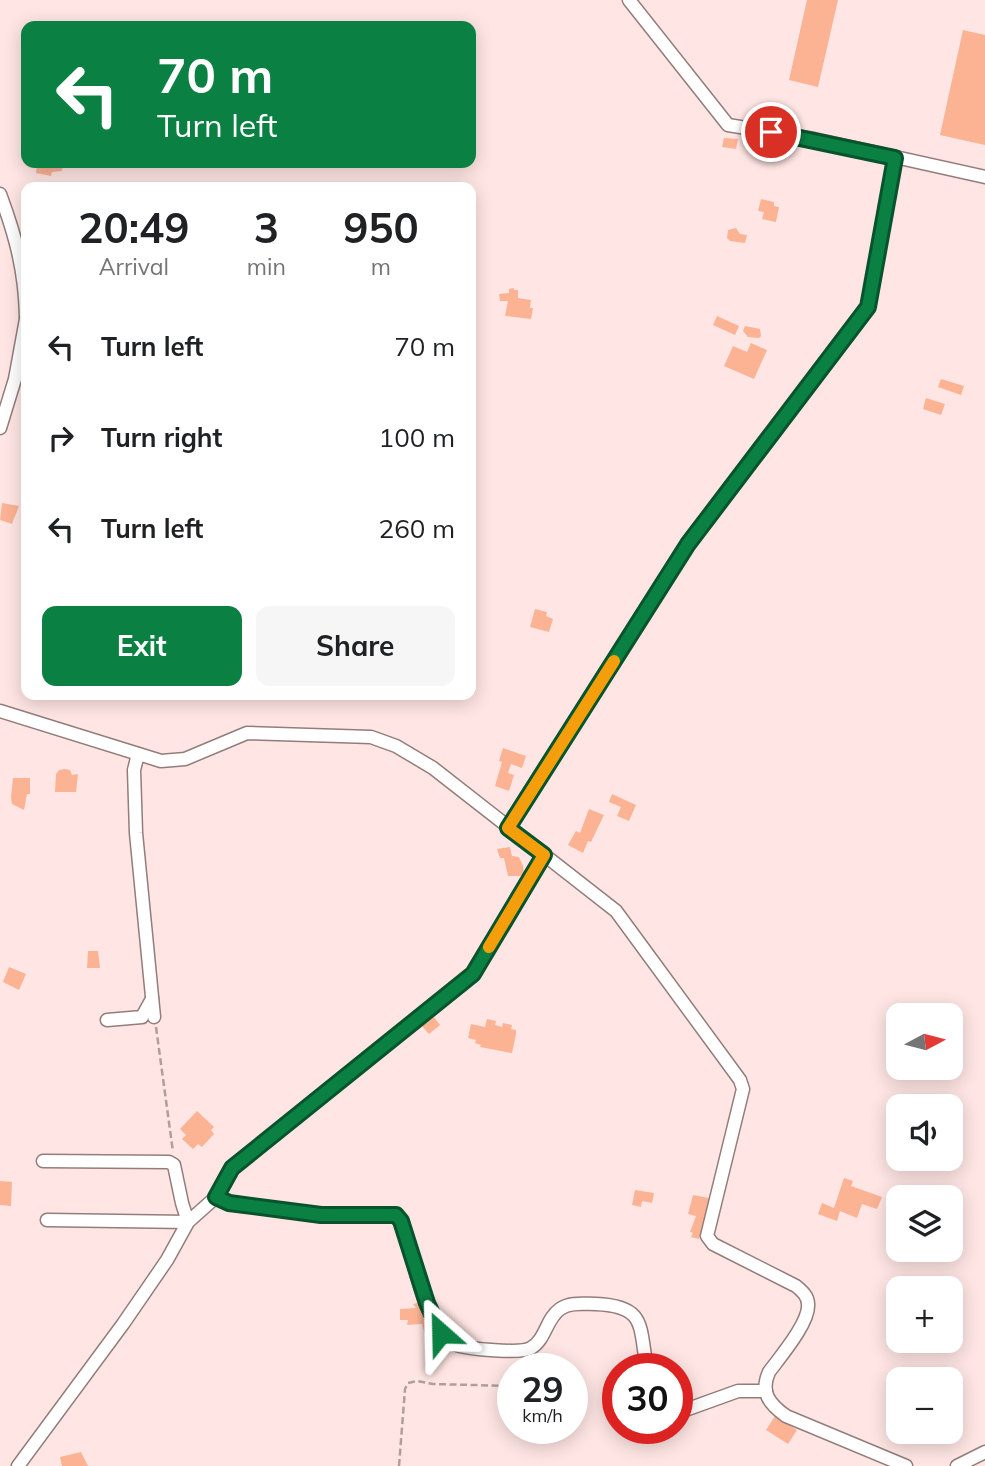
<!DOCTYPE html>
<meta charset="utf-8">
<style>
:root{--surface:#fff;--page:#f6f6f6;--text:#202124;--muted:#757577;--accent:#0b8043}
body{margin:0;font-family:Mulish,sans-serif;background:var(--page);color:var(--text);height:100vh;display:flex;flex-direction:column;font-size:26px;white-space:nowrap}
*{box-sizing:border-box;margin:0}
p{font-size:23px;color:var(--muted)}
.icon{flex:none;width:38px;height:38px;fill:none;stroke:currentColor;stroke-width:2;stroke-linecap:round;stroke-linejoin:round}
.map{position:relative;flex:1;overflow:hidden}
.sheet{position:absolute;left:21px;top:182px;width:455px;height:518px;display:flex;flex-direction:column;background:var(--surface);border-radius:14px;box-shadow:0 4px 18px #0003}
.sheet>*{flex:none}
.guide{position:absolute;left:21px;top:21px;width:455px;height:147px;border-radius:14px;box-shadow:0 4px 18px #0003;background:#0b8043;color:#fff;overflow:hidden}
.needle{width:46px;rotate:83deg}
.controls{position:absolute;left:886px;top:1003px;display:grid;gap:14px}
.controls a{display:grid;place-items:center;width:77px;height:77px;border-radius:14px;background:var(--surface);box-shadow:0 4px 18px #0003;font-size:35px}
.speed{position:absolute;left:497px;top:1353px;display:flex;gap:14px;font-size:35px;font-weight:700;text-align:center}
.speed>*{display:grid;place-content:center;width:91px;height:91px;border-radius:50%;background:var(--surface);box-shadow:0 4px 18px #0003;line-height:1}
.speed small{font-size:18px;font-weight:400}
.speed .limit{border:10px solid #d22;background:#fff;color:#111}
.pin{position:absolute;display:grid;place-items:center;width:60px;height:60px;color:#fff;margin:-30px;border:4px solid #fff;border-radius:50%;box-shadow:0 2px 7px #0007}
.me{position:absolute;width:77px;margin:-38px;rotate:335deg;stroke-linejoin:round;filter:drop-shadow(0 0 5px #0008)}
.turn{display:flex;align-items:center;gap:24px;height:147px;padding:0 21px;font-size:32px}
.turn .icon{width:91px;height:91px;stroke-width:2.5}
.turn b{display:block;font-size:49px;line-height:60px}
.eta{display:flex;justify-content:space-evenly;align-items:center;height:119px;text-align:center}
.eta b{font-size:42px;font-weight:700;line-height:49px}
.button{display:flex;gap:14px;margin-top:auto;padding:14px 21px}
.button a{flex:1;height:80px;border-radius:14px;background:var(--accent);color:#fff;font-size:28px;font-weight:700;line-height:80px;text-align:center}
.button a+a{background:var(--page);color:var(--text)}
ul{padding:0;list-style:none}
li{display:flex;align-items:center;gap:21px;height:91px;padding:0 21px}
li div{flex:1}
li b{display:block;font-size:26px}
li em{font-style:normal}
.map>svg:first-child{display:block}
</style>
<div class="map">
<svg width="985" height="1466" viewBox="0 0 985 1466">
<rect width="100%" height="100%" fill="#ffe6e4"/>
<!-- building -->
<g fill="#fcb394">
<path d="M807 0H838L818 87 789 80Z"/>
<path d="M963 30 985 35V145L940 135Z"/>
<path d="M724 138 738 139 736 149 722 147Z"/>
<path d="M37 163H63L62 171 52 172 51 176 36 173Z"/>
<path d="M761 199 774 202V206L779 207 776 222 762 219 764 212 758 211Z"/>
<path d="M736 228 740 234 747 235 745 243 730 241 727 238 728 230Z"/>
<path d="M514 288V290H518V298L531 300 530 308H533L531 319 505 316 508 301H500L499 294 509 293V289Z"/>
<path d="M717 316 739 326 735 335 713 325Z"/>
<path d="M745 326 760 329 761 336 759 338 748 337 743 331Z"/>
<path d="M751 343 767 350 754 379 724 366 733 346 747 352Z"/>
<path d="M941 379 964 386 961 395 938 387Z"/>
<path d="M926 398 945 404 941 415 923 409Z"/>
<path d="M2 503 19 506 12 524 0 520Z"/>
<path d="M535 609 547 612 546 616 553 619 549 632 530 627Z"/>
<path d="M503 748 526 756 522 768 511 764 508 773 514 775 509 791 495 786 502 762 499 761Z"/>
<path d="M65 769 70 770 72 775 78 774 76 792H55L56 774 59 770Z"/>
<path d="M13 778H30V794H27L24 810 12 804 11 797Z"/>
<path d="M612 794 636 805 629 821 617 816 621 807 609 802Z"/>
<path d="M589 809 604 815 591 842 588 841 583 853 568 845 576 831 580 833Z"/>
<path d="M510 847 512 856 519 857 523 866 524 873 520 876H508L504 858H500L497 849Z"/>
<path d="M88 951H98L100 968H87Z"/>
<path d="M9 967 26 974 19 990 3 982Z"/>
<path d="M434 1017 440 1025 429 1034 422 1026Z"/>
<path d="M487 1019 496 1021 495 1025 502 1027 503 1023 512 1025 511 1029 516 1030V1034L512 1053 480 1047 481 1045 475 1043 476 1040 468 1038 471 1024 485 1027Z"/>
<path d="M197 1111 214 1127 211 1130 214 1134 202 1147 198 1144 193 1149 182 1139 186 1135 180 1129Z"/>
<path d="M844 1178 853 1181 851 1186 882 1197 877 1209 862 1204 857 1218 840 1211 837 1221 818 1214 822 1203 834 1208Z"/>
<path d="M0 1181 12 1182 11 1206 0 1205Z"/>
<path d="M635 1190 654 1193 652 1203 642 1201 641 1207 632 1205Z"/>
<path d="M693 1195 709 1198 699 1239 691 1237 693 1233 690 1232 696 1216 688 1214Z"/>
<path d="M421 1302 440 1340 433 1341 431 1333 425 1334 422 1324 407 1325 408 1320H400V1309L416 1308 413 1304Z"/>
<path d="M775 1416 797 1430 788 1444 766 1430Z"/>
<path d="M81 1452 88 1466H62L60 1457Z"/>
</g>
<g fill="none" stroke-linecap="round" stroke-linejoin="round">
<!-- minor casing -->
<g stroke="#927d7b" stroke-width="15">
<g id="minor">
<path d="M629 0 728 125 814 139 985 177"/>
<path d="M0 194C16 237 25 271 26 317"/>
<path d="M0 428 15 379 26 319"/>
<path d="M0 711 161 761 185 759 247 733 371 737 396 746 433 768 616 911 740 1080 743 1089 707 1236 713 1244 796 1286C802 1291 808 1296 808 1304 810 1322 780 1357 769 1372 760 1392 769 1404 786 1416L906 1466"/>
<path d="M138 754 134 770 136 833 154 1017"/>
<path d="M508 828 688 545 868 307 895 157"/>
<path d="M107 1020 142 1017 152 999"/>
<path d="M43 1161 169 1162 174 1165 182 1203 188 1222 47 1220"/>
<path d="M216 1197 229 1203 321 1215H396L401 1221C413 1254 421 1309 443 1336 447 1340 452 1344 457 1345 468 1349 521 1354 531 1348 546 1339 546 1319 560 1309 570 1302 583 1304 596 1304 647 1306 639 1327 647 1368"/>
<path d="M677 1413 738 1391H766"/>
<path d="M18 1466 123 1324 167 1260 188 1222 216 1197 232 1168 473 974 544 855"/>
<path d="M957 1466 985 1452"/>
</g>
</g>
<!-- path -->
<g stroke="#b09e9c" stroke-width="2.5" stroke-dasharray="7 3.5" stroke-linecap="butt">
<path d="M156 1027 173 1152"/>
<path d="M531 1368 534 1360"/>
<path d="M399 1466 405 1389 408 1383 417 1381 433 1384 513 1386"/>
</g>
<!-- minor -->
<use href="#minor" stroke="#fff" stroke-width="12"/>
</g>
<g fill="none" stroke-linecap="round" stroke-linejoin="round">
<!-- route casing -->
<g stroke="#07532c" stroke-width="18">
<path id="route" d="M441 1333 427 1303 401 1221 396 1215H321L229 1203 216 1197 232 1168 473 974 544 855 508 828 688 544 868 307 895 158 771 132"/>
</g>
<!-- route -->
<use href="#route" stroke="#0b8043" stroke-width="12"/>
<!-- slow -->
<path stroke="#f59e0b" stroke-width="12" d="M489 947 544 855 508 828 614 661"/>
</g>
</svg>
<div class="controls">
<a><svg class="needle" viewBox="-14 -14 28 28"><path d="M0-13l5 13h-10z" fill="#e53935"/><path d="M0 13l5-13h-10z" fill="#757577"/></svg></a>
<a><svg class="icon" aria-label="sound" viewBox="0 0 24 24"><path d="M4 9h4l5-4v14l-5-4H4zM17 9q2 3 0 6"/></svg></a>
<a><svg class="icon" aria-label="layers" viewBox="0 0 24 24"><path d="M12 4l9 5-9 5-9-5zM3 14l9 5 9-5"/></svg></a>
<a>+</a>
<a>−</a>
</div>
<div class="speed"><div>29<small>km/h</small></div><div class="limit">30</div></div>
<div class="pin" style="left:771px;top:132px;background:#d93025"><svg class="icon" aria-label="arrive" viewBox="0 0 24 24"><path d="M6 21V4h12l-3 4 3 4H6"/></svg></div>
<svg class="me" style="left:441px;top:1333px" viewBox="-20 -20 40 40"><path d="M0-17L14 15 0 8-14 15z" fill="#0b8043" stroke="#fff" stroke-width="4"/></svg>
<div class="guide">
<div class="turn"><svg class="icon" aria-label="left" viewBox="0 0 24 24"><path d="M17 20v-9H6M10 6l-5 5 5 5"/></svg><div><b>70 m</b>Turn left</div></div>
</div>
<section class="sheet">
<div class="eta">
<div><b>20:49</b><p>Arrival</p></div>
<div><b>3</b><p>min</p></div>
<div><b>950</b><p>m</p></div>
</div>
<ul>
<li><svg class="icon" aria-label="left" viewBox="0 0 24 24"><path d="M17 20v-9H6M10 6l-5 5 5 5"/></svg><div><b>Turn left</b></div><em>70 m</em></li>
<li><svg class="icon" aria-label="right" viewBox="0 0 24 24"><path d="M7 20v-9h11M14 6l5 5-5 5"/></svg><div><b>Turn right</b></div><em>100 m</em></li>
<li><svg class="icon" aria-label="left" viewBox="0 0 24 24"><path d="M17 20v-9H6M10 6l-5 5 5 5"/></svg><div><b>Turn left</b></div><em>260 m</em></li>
</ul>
<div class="button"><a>Exit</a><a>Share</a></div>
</section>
</div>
